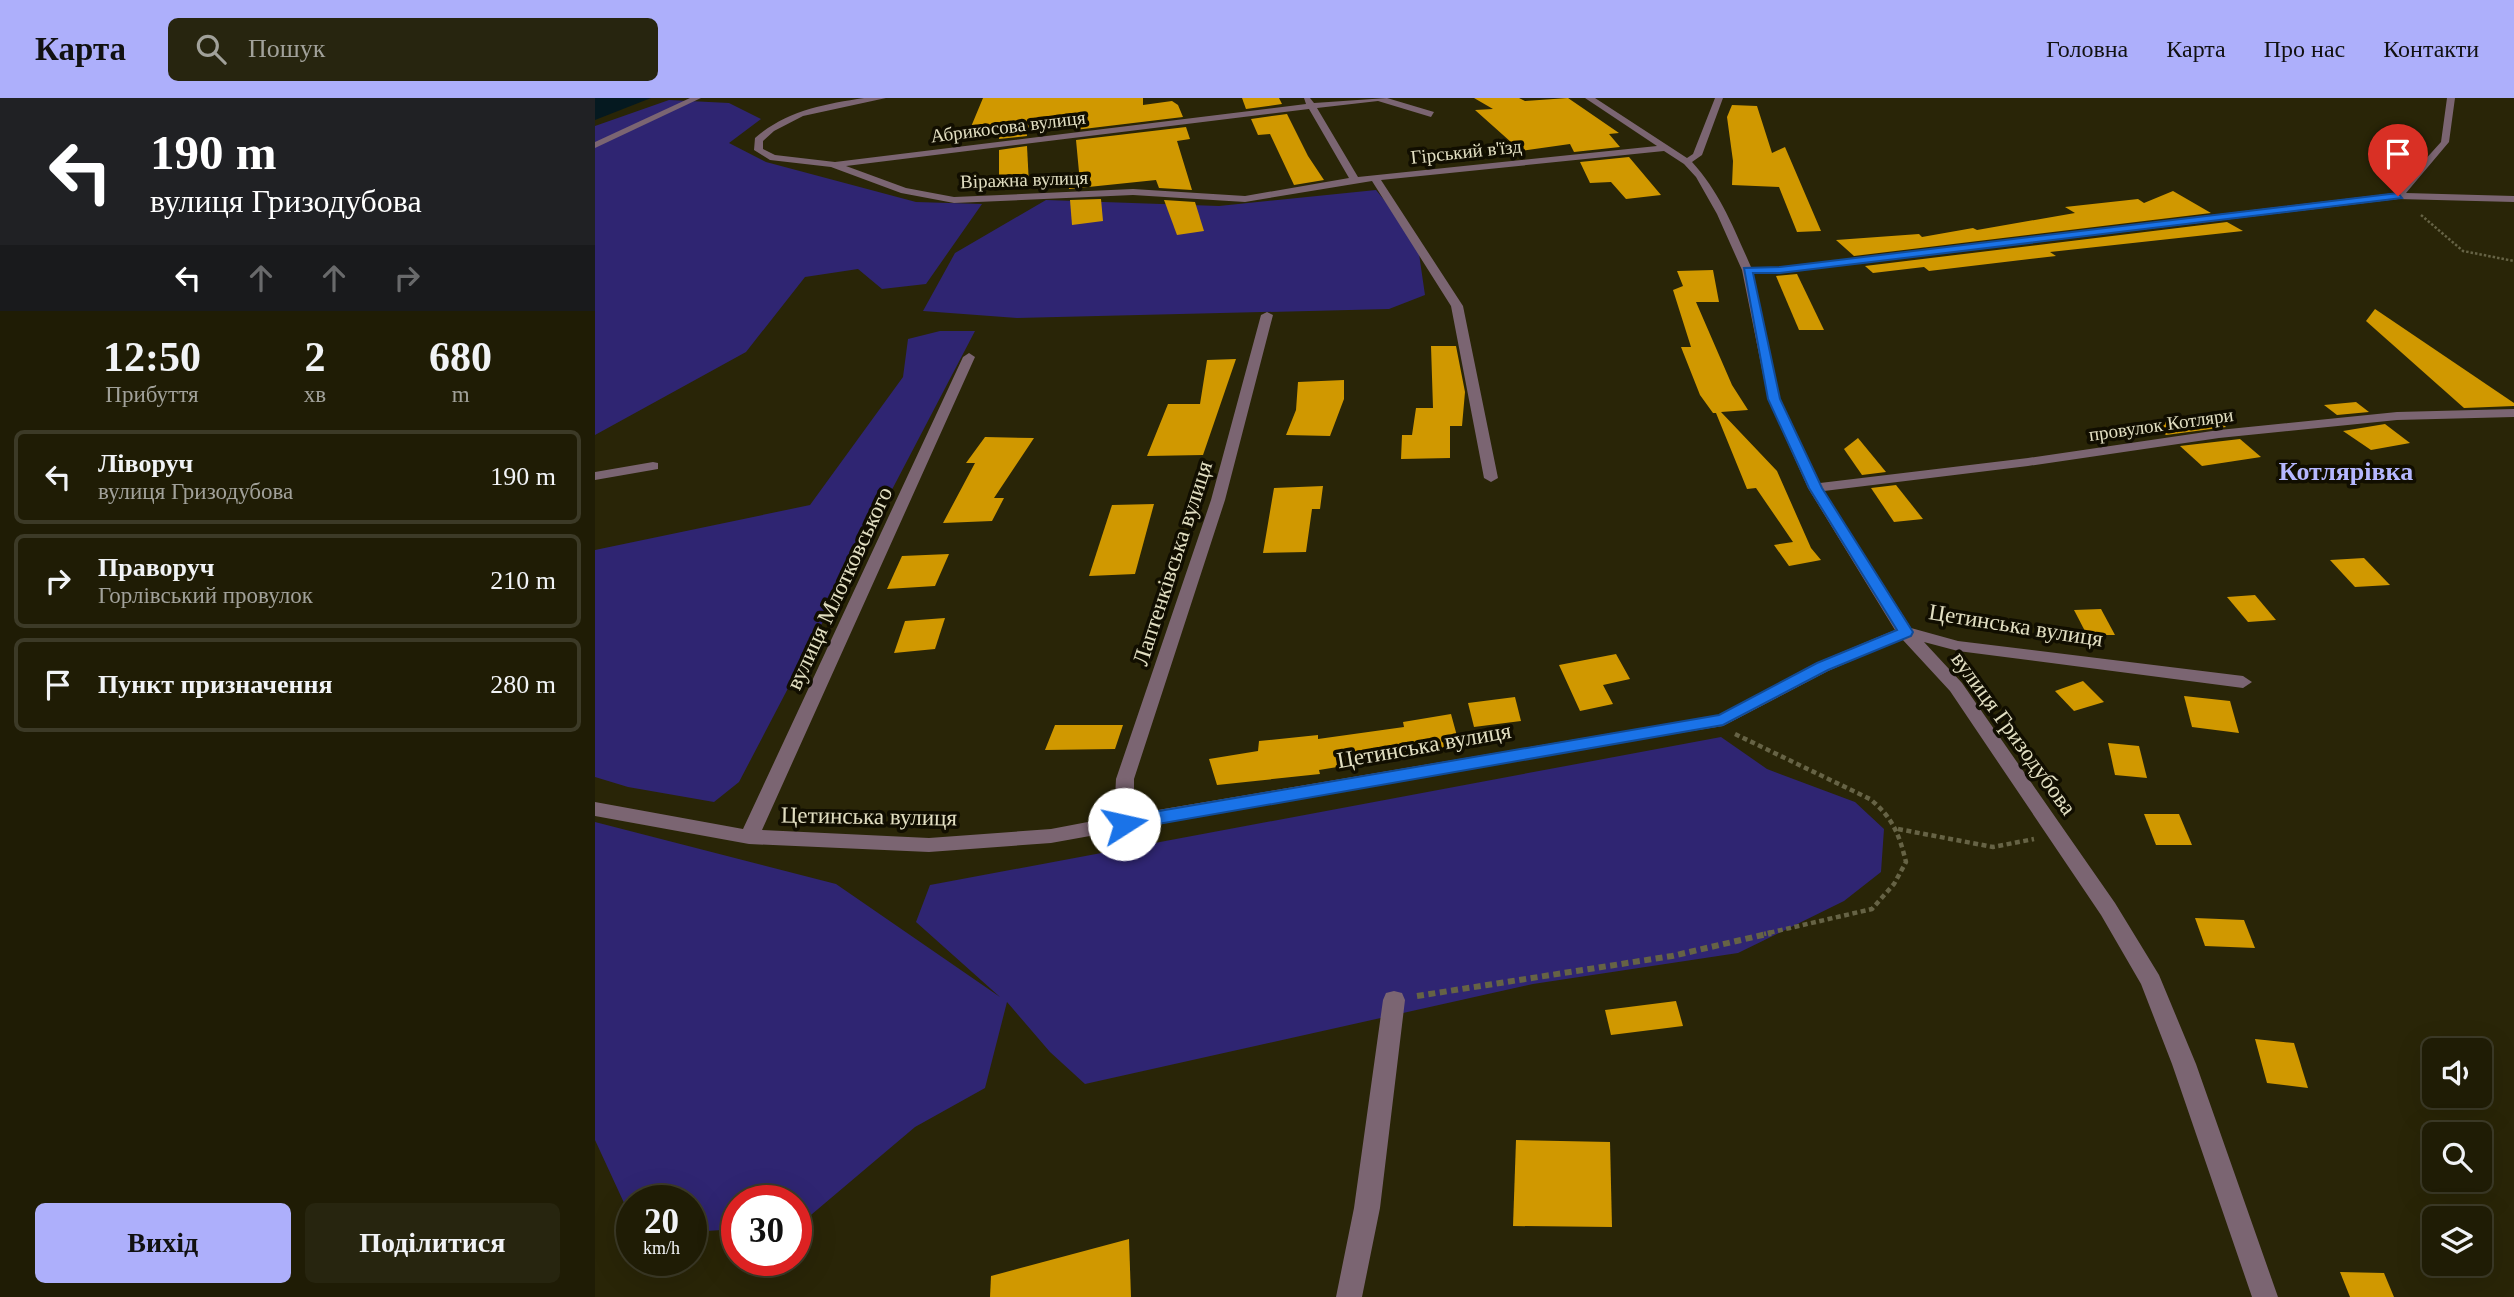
<!DOCTYPE html>
<html lang="uk">
<meta charset="utf-8">
<style>
:root{--surface:#1f1c05;--page:#27250f;--text:#f1f3f6;--muted:#a1a19a;--line:#3c3a27;--accent:#adaffb}
body{margin:0;font-family:Georgia,serif;background:var(--page);color:var(--text);height:100vh;display:flex;flex-direction:column;font-size:26px;white-space:nowrap}
*{box-sizing:border-box;margin:0}
p{font-size:23px;color:var(--muted)}
.icon{flex:none;width:38px;height:38px;fill:none;stroke:currentColor;stroke-width:2;stroke-linecap:round;stroke-linejoin:round}
.map{position:relative;flex:1;overflow:hidden}
.drawer{display:flex;flex-direction:column;background:var(--surface);width:595px}
.drawer>*{flex:none}
.banner{background:#202124;color:#fff;overflow:hidden}
.tools{position:absolute;left:1827px;top:940px;display:grid;gap:14px}
.tools a{display:grid;place-items:center;width:70px;height:70px;border-radius:10px;background:var(--surface);box-shadow:0 7px 28px #0002,0 0 0 2px var(--line);font-size:35px}
.speed{position:absolute;left:21px;top:1087px;display:flex;gap:14px;font-size:35px;font-weight:700;text-align:center}
.speed>*{display:grid;place-content:center;width:91px;height:91px;border-radius:50%;background:var(--surface);box-shadow:0 7px 28px #0002,0 0 0 2px var(--line);line-height:1}
.speed small{font-size:18px;font-weight:400}
.speed .limit{border:10px solid #d22;background:#fff;color:#111}
.pin{position:absolute;display:grid;place-items:center;width:60px;height:60px;color:#fff;margin:-72px -30px;border-radius:50% 50% 50% 0;rotate:-45deg;box-shadow:0 0 7px #0007}
.pin .icon{rotate:45deg}
.me{position:absolute;width:77px;margin:-38px;rotate:80deg;stroke-linejoin:round;filter:drop-shadow(0 0 5px #0008)}
.turn{display:flex;align-items:center;gap:24px;height:147px;padding:0 35px;font-size:32px}
.turn .icon{width:91px;height:91px;stroke-width:2.5}
.turn b{display:block;font-size:49px;line-height:60px}
.lanes{display:flex;align-items:center;height:66px;padding:0 35px;background:#0003;justify-content:center;gap:35px;direction:ltr}
.lanes .off{opacity:.35}
.eta{display:flex;justify-content:space-evenly;align-items:center;height:119px;text-align:center}
.eta b{font-size:42px;font-weight:800;line-height:49px}
.primary-button{display:flex;gap:14px;margin-top:auto;padding:14px 35px}
.primary-button a{flex:1;height:80px;border-radius:10px;background:var(--accent);color:#111;font-size:28px;font-weight:800;line-height:80px;text-align:center}
.primary-button a+a{background:var(--page);color:var(--text)}
ul{padding:0;list-style:none}
li{display:flex;align-items:center;gap:21px;height:94px;margin:0 14px 10px;padding:0 21px;border:4px solid var(--line);border-radius:10px}
li div{flex:1}
li b{display:block;font-size:26px}
li em{font-style:normal}
header{display:flex;align-items:center;gap:42px;box-sizing:border-box;height:98px;padding:0 35px;background:var(--accent);color:#111}
header strong{font-size:33px}
nav{display:flex;gap:38px;margin-inline-start:auto;font-size:24px}
.search{width:490px;height:63px;background:var(--page);display:flex;align-items:center;gap:18px;box-sizing:border-box;padding:0 24px;border-radius:10px;color:var(--muted);font-size:26px}
main{display:flex;flex:1;min-height:0}
.map>svg:first-child{display:block}
</style>
<header>
<strong>Карта</strong>
<div class="search"><svg class="icon" aria-label="search" viewBox="0 0 24 24"><circle cx="10" cy="10" r="6"/><path d="M15 15l6 6"/></svg>Пошук</div>
<nav><a>Головна</a><a>Карта</a><a>Про нас</a><a>Контакти</a></nav>
</header>
<main>
<section class="drawer">
<div class="banner">
<div class="turn"><svg class="icon" aria-label="left" viewBox="0 0 24 24"><path d="M17 20v-9H6M10 6l-5 5 5 5"/></svg><div><b>190 m</b>вулиця Гризодубова</div></div>
<div class="lanes"><svg class="icon" aria-label="left" viewBox="0 0 24 24"><path d="M17 20v-9H6M10 6l-5 5 5 5"/></svg><svg class="icon off" aria-label="ahead" viewBox="0 0 24 24"><path d="M12 20V5M6 11l6-6 6 6"/></svg><svg class="icon off" aria-label="ahead" viewBox="0 0 24 24"><path d="M12 20V5M6 11l6-6 6 6"/></svg><svg class="icon off" aria-label="right" viewBox="0 0 24 24"><path d="M7 20v-9h11M14 6l5 5-5 5"/></svg></div>
</div>
<div class="eta">
<div><b>12:50</b><p>Прибуття</p></div>
<div><b>2</b><p>хв</p></div>
<div><b>680</b><p>m</p></div>
</div>
<ul>
<li><svg class="icon" aria-label="left" viewBox="0 0 24 24"><path d="M17 20v-9H6M10 6l-5 5 5 5"/></svg><div><b>Ліворуч</b><p>вулиця Гризодубова</p></div><em>190 m</em></li>
<li><svg class="icon" aria-label="right" viewBox="0 0 24 24"><path d="M7 20v-9h11M14 6l5 5-5 5"/></svg><div><b>Праворуч</b><p>Горлівський провулок</p></div><em>210 m</em></li>
<li><svg class="icon" aria-label="arrive" viewBox="0 0 24 24"><path d="M6 21V4h12l-3 4 3 4H6"/></svg><div><b>Пункт призначення</b></div><em>280 m</em></li>
</ul>
<div class="primary-button"><a>Вихід</a><a>Поділитися</a></div>
</section>
<div class="map">
<svg width="1919" height="1199" viewBox="0 0 1919 1199">
<rect width="100%" height="100%" fill="#292507"/>
<!-- green -->
<g fill="#2f2572">
<path d="M74 2 134 5 166 21 134 45 171 64 321 104 387 106 331 186 287 191 263 171 210 179 151 254 0 337V28Z"/>
<path d="M781 92 822 142 830 197 794 211 422 220 328 213 360 155 451 102 624 108Z"/>
<path d="M345 233H380L144 684 119 704 33 689 0 679V452L215 407 308 279 313 241Z"/>
<path d="M1126 639 1172 671 1260 704 1289 731 1286 774 1249 803 1143 855 938 886 490 986 455 954 412 904 390 990 320 1029 210 1122 201 1123V1102H142V1131L96 1134V1102H37L36 1120 0 1042V724L241 786 405 899 321 824 335 787Z"/>
</g>
<!-- water -->
<path fill="#051920" d="M0 0H56L0 22Z"/>
<!-- building -->
<g fill="#d09800">
<path d="M388 0H548V7L577 3 583 7 588 19 480 32 479 25 431 30 432 38 404 41V34L373 36Z"/>
<path d="M647 0H684L687 6 651 11Z"/>
<path d="M879 0H924L930 3 973 0 1024 35 1014 36 1025 49 979 54 975 46 926 53 880 12 898 11Z"/>
<path d="M1137 7 1162 8 1177 55 1190 49 1226 133 1202 134 1184 89 1137 87 1138 63 1132 19Z"/>
<path d="M692 16 713 58 729 82 699 87 675 36 663 37 656 21Z"/>
<path d="M591 29 595 41 582 43 597 92 564 90 561 82 474 91 473 75 484 74 481 42Z"/>
<path d="M432 48 434 87 404 91V52Z"/>
<path d="M1034 59 1066 97 1031 101 1016 84 995 85 985 64Z"/>
<path d="M1578 93 1616 115 1259 158 1241 142 1324 136 1327 139 1378 130 1382 132 1480 115 1470 109 1543 101 1549 105Z"/>
<path d="M506 101 508 123 477 127 475 102Z"/>
<path d="M569 102 600 104 609 133 582 137Z"/>
<path d="M1632 124 1648 133 1455 154 1461 158 1334 173 1329 169 1278 175 1270 168Z"/>
<path d="M1118 172 1124 204H1101L1137 287 1153 312 1126 314 1182 373 1216 450 1226 462 1194 468 1179 447 1198 444 1161 390 1152 391 1121 315H1118L1105 297 1086 249H1096L1078 192 1088 188 1082 173Z"/>
<path d="M1202 176 1229 232H1204L1181 178Z"/>
<path d="M1780 211 1919 305V308L1869 310 1771 223Z"/>
<path d="M836 248H861L870 294 867 328H855V360L806 361 807 337H817L821 310H838Z"/>
<path d="M641 261 608 357 552 358 573 306H605L612 262Z"/>
<path d="M749 282V301L735 338 691 337 701 312 703 284Z"/>
<path d="M1761 304 1774 314 1742 317 1729 307Z"/>
<path d="M1619 317 1631 329 1571 337 1558 326Z"/>
<path d="M1790 326 1815 345 1776 352 1748 333Z"/>
<path d="M390 339 439 340 399 400H409L397 423 348 425 380 365H371Z"/>
<path d="M1263 340 1291 374 1267 377 1249 351Z"/>
<path d="M1645 341 1666 359 1607 368 1585 348Z"/>
<path d="M1301 387 1328 421 1299 424 1276 390Z"/>
<path d="M728 388 725 411H717L711 454 668 455 679 390Z"/>
<path d="M559 406 540 476 494 478 517 407Z"/>
<path d="M354 456 340 488 292 491 307 458Z"/>
<path d="M1769 460 1795 487 1760 489 1735 462Z"/>
<path d="M1660 497 1681 522 1653 524 1632 499Z"/>
<path d="M1506 511 1520 537H1492L1479 512Z"/>
<path d="M350 520 340 551 299 555 310 523Z"/>
<path d="M1021 556 1035 581 1008 587 1018 606 985 613 964 567Z"/>
<path d="M1488 583 1509 604 1479 613 1460 593Z"/>
<path d="M1589 598 1635 603 1644 635 1597 629Z"/>
<path d="M920 599 926 623 879 629 873 605Z"/>
<path d="M856 616 865 649 724 672 725 676 622 687 614 661 663 653 664 643 723 637V641L809 629 808 624Z"/>
<path d="M460 627H528L520 651 450 652Z"/>
<path d="M1513 645 1544 648 1552 680 1520 677Z"/>
<path d="M1549 716H1584L1597 747H1561Z"/>
<path d="M1600 820 1649 822 1660 850 1610 848Z"/>
<path d="M1081 903 1088 928 1016 937 1010 912Z"/>
<path d="M1660 941 1699 945 1713 990 1672 985Z"/>
<path d="M921 1042 1015 1044 1017 1129 918 1128Z"/>
<path d="M534 1141 536 1199H395L396 1178Z"/>
<path d="M1745 1174 1789 1175 1799 1199H1755Z"/>
</g>
<g fill="none" stroke-linecap="round" stroke-linejoin="round">
<!-- path-far2 -->
<path stroke="#666345" stroke-width="2.5" stroke-dasharray="2.5 2" stroke-linecap="butt" d="M1826 117 1868 153 1919 163"/>
<!-- path-far1 -->
<g stroke="#666345" stroke-width="4.5" stroke-dasharray="5 3.5" stroke-linecap="butt">
<path d="M1140 636 1275 701C1298 720 1304 736 1311 764L1299 786 1277 811 1169 836"/>
<path d="M1303 731 1398 749 1439 741"/>
</g>
<!-- path -->
<path stroke="#666345" stroke-width="6" stroke-dasharray="7 4.5" stroke-linecap="butt" d="M822 898 1077 858 1176 835"/>
<!-- minor -->
<g fill="#7b6572" fill-rule="evenodd">
<path d="M95 0H106L0 50V44Z"/>
<path d="M269 0H291L208 18 179 33 168 43V51L180 57 240 64 711 6 709 0H715L719 5 792 0 839 14 836 19 783 3 722 10 763 79 1062 48 990 0H1000L1092 60 1098 56 1120 0H1128L1107 57 1097 64C1125 94 1140 133 1156 169H1185L1800 95 1846 44 1852 0H1860L1854 44 1811 95 1919 98V104L1803 101 1185 175H1158L1185 301 1225 385 1433 360 1624 332 1802 314 1919 311V319L1802 322 1624 340 1433 368 1229 393 1316 530 1363 543 1648 578 1657 584 1648 590 1363 553 1329 544 1367 585 1520 805 1564 877 1601 966 1683 1199H1657L1577 966 1546 886 1506 817 1355 593 1307 541 1233 573 1128 628 952 656 456 745 334 754 154 746 0 718V704L148 731 368 259 374 255 380 259 167 732 334 740 456 731 519 719 521 681 616 402 666 217 672 214 678 217 630 402 539 681V716L1124 617 1221 565 1300 532 1213 390 1173 301 1147 172 1122 116 1101 79 1089 66 1069 53 786 82 868 208 903 380 896 384 889 380 856 208 777 83 650 104 538 97 359 105 306 95 236 69 175 62 159 52 160 40C191 13 229 6 269 0ZM714 11 754 80 650 98 538 91 359 99 311 90 251 68Z"/>
<path d="M58 364 63 365V371L0 382V374Z"/>
<path d="M799 893 807 895 810 902 785 1110 767 1199H741L759 1110 788 902 791 895Z"/>
</g>
</g>
<!-- route -->
<path fill="#1a73e8" stroke="#114b97" stroke-width="2" d="M1803 95 1807 100 1185 175H1158L1185 301 1227 390 1318 534 1316 538 1233 572 1128 627 529 732 521 726 529 719 1124 617 1222 565 1302 532 1214 390 1173 301 1149 170 1185 169Z"/>
<g text-anchor="middle" stroke-width="7" stroke-linejoin="round" paint-order="stroke">
<!-- far-street labels -->
<g font-size="19" fill="#e2dfc2" stroke="#110e00">
<text transform="translate(413 28) rotate(-7)" y="7">Абрикосова вулиця</text>
<text transform="translate(871 53) rotate(-6)" y="7">Гірський в'їзд</text>
<text transform="translate(429 81) rotate(-2)" y="7">Віражна вулиця</text>
<text transform="translate(1566 326) rotate(-8)" y="7">провулок Котляри</text>
</g>
<!-- street labels -->
<g font-size="23" fill="#e2dfc2" stroke="#110e00">
<text transform="translate(577 465) rotate(-72)" y="8">Лаптенківська вулиця</text>
<text transform="translate(244 490) rotate(-65)" y="8">вулиця Млотковського</text>
<text transform="translate(1421 527) rotate(9)" y="8">Цетинська вулиця</text>
<text transform="translate(1419 635) rotate(54)" y="8">вулиця Гризодубова</text>
<text transform="translate(829 647) rotate(-10)" y="8">Цетинська вулиця</text>
<text transform="translate(274 718) rotate(1)" y="8">Цетинська вулиця</text>
</g>
<!-- quarter labels -->
<g font-size="26" font-weight="bold" fill="#b6b8ff" stroke="#110e00">
<text x="1751" y="382">Котлярівка</text>
</g>
</g>
</svg>
<div class="tools">
<a><svg class="icon" aria-label="sound" viewBox="0 0 24 24"><path d="M4 9h4l5-4v14l-5-4H4zM17 9q2 3 0 6"/></svg></a>
<a><svg class="icon" aria-label="search" viewBox="0 0 24 24"><circle cx="10" cy="10" r="6"/><path d="M15 15l6 6"/></svg></a>
<a><svg class="icon" aria-label="layers" viewBox="0 0 24 24"><path d="M12 4l9 5-9 5-9-5zM3 14l9 5 9-5"/></svg></a>
</div>
<div class="speed"><div>20<small>km/h</small></div><div class="limit">30</div></div>
<div class="pin" style="left:1803px;top:98px;background:#d93025"><svg class="icon" aria-label="arrive" viewBox="0 0 24 24"><path d="M6 21V4h12l-3 4 3 4H6"/></svg></div>
<svg class="me" style="left:529px;top:726px" viewBox="-20 -20 40 40"><circle r="19" fill="#fff"/><path d="M0-13L10 11 0 6-10 11z" fill="#1a73e8"/></svg>
</div>
</main>
